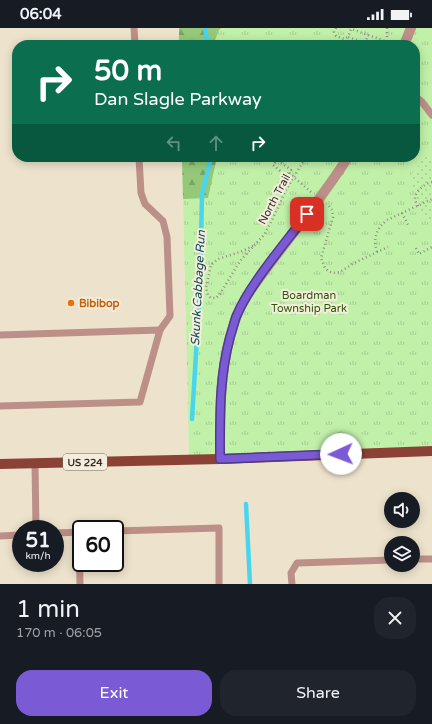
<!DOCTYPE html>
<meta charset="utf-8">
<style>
:root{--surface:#171b24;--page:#20242c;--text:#f1f3f6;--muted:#9ea1a6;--accent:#7b5bd5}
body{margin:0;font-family:"Varela Round",sans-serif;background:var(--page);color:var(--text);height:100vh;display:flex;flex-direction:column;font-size:15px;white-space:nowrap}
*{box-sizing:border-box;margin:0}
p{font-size:13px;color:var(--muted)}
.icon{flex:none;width:22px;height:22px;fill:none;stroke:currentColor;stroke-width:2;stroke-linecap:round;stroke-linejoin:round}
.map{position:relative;height:556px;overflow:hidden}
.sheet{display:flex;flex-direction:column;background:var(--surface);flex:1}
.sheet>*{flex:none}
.top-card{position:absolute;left:12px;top:12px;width:408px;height:122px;border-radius:16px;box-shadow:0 2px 10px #0003;background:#0b6e4f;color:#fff;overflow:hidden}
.tools{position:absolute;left:384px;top:464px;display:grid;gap:8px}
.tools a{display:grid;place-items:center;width:36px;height:36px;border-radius:50%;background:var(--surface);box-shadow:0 2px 10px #0003;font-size:20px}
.speed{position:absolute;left:12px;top:492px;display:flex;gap:8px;font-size:20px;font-weight:700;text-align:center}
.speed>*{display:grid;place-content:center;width:52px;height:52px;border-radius:50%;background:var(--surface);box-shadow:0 2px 10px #0003;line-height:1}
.speed small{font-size:10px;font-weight:400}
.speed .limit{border:2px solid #111;border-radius:6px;background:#fff;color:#111}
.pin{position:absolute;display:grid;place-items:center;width:34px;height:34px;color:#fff;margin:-17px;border-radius:8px;box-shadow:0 2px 6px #0006}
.me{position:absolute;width:44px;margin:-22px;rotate:268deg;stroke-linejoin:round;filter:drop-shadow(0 0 3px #0008)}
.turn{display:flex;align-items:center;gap:14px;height:84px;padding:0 16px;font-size:18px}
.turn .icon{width:52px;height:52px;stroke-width:2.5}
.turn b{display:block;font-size:28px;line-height:34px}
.lanes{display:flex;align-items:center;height:38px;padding:0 16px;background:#0003;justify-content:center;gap:20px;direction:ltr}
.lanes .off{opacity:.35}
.round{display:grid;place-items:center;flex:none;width:42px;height:42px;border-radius:16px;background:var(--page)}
.head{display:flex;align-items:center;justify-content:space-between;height:68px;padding:0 16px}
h1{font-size:24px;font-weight:600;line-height:30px}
.action{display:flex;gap:8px;margin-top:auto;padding:8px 16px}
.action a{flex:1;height:46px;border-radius:16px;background:var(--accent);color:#fff;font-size:16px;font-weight:600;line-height:46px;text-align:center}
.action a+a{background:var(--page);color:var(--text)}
.status{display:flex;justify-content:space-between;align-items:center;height:28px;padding:0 20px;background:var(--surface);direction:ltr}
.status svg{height:11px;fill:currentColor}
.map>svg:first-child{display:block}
</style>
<div class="status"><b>06:04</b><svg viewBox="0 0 49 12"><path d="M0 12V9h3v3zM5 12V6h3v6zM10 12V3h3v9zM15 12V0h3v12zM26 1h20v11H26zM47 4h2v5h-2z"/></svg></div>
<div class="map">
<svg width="432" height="556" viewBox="0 0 432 556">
<defs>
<pattern id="grass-tufts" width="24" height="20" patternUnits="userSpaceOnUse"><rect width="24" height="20" fill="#c1f0a9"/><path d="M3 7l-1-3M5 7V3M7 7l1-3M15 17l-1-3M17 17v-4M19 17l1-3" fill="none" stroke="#a6ce92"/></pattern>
<pattern id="forest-firs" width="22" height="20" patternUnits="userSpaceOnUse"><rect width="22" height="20" fill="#95c979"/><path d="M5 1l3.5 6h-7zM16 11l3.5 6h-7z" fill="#7aa463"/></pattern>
<pattern id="garden-dots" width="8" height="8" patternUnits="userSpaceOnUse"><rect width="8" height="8" fill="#c1f0a9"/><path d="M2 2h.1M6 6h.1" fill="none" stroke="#a6ce92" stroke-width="1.8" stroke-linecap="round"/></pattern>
</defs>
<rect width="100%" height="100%" fill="#f4eddd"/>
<!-- built -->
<path fill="#ede3cc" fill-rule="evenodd" d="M0 0H179V17H17V129H182L189 431 432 423V556H0ZM391 471H413V493H391ZM21 501H55V535H21ZM81 501H115V535H81ZM391 515H413V537H391Z"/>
<!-- grass -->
<path fill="url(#grass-tufts)" d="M179 0H432V423L189 432 182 129H415V17H179Z"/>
<!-- forest -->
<g fill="url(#forest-firs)">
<path d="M179 0H221L219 2 213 17H179Z"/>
<path d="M182 129H217L208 170 183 171Z"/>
</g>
<!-- garden -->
<path fill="url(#garden-dots)" d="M432 127V198L430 193 423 186 415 172 416 166 411 154 412 146 420 135 424 128Z"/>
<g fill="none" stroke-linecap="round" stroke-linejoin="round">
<!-- stream -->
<g stroke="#49d6ed" stroke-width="4.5">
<path d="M205 0 208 17"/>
<path d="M192 391 200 260 202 167 211 129"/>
<path d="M246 476 250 556"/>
</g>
<!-- path -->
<g stroke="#918c81" stroke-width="2.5" stroke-dasharray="1 3" stroke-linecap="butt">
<path d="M336 0 334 4 336 8 344 11 348 9"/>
<path d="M387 0V17"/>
<path d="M365 15 368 7"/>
<path d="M372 17 348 9 351 1 388 14"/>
<path d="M268 129 276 135"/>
<path d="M278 132 291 142 286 148 273 137Z"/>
<path d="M289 145 311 164"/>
<path d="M329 178 332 182 333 189 321 230 325 240 328 243 333 245 340 244 354 235 388 219"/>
<path d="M418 178C417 176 415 173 415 171 415 163 426 155 432 154"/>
<path d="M402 185 408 197"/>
<path d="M253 218 240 224 218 231 211 237 206 260 208 267 211 270H216L220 266 240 233 264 207 272 192 286 162 306 129"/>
<path d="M416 220 419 226 432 219"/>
<path d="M377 224C373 210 376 201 387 192L432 171"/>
</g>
<!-- service -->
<g stroke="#bc9088" stroke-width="7">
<path d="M134 0 135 17"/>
<path d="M415 68 422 74 432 87"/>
<path d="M139 129 141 165 145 176 163 193 167 209 170 288 160 302"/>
<path d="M0 307 160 302 140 374 0 378"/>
<path d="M35 435 36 501"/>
<path d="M115 503 219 500V556"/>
<path d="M55 505 81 504"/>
<path d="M79 505 80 556"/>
<path d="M0 508 21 507"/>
<path d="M413 531H432"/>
<path d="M292 556 291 545 297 535 391 532"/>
</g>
<!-- minor -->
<g stroke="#bc9088" stroke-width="10">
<path d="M404 17 411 0"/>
<path d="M220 431C220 383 219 336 236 290 244 268 261 248 275 229 300 196 326 164 348 129"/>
</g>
<!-- primary -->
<path stroke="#8b4135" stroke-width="10" d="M0 436 220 431 432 423"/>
</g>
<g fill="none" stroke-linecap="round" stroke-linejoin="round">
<!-- route casing -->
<g stroke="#503b8a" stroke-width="10">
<path id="route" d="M307 186C285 216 250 255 236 289 234 295 232 303 230 309 219 350 220 389 220 431L341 426"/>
</g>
<!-- route -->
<use href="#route" stroke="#7b5bd5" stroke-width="7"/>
</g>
<!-- markers -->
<circle fill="#e8710a" stroke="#f4eddd" stroke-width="1.5" cx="71" cy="275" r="4"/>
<g text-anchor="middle" stroke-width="4" stroke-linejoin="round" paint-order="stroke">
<!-- shield labels -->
<rect fill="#f4eddd" stroke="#6c6960" stroke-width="1" x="63" y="426" width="44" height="16" rx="3"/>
<g font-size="10" font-weight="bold" fill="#32302a">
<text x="85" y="438">US 224</text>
</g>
<!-- street labels -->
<g font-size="11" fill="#32302a" stroke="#f4eddd">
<text transform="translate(274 171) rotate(-62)" y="4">North Trail</text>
</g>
<!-- park labels -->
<g font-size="11" fill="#2a5800" stroke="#f4eddd">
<text x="309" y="271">Boardman<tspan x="309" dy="13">Township Park</tspan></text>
</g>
<!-- food labels -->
<g font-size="11" font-weight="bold" fill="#c56008" stroke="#f4eddd" text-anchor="start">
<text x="79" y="279">Bibibop</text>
</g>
<!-- water labels -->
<g font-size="12" font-style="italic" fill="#0d4b54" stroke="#f4eddd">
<text transform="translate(198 260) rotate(-87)" y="4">Skunk Cabbage Run</text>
</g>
</g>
</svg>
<div class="tools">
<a><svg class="icon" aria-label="sound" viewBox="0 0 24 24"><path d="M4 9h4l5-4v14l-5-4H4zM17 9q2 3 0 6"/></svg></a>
<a><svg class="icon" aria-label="layers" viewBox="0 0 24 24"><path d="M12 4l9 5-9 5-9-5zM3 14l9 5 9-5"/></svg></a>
</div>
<div class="speed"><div>51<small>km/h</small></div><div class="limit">60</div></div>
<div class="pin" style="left:307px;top:186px;background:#d93025"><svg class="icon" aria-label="arrive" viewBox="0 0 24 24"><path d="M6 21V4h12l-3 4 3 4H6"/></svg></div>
<svg class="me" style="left:341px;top:426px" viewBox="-20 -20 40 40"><circle r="19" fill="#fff"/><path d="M0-13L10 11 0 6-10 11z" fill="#7b5bd5"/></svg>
<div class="top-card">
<div class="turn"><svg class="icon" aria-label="right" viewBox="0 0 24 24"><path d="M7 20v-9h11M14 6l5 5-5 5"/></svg><div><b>50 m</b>Dan Slagle Parkway</div></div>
<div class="lanes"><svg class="icon off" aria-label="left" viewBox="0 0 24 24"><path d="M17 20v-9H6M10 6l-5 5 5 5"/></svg><svg class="icon off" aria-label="ahead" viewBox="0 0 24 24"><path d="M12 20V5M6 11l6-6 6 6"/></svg><svg class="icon" aria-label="right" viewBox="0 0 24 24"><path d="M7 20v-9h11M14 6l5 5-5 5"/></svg></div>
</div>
</div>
<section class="sheet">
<div class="head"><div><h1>1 min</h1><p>170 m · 06:05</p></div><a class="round"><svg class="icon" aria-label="close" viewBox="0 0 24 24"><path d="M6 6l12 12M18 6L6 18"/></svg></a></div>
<div class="action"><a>Exit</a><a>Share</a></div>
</section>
